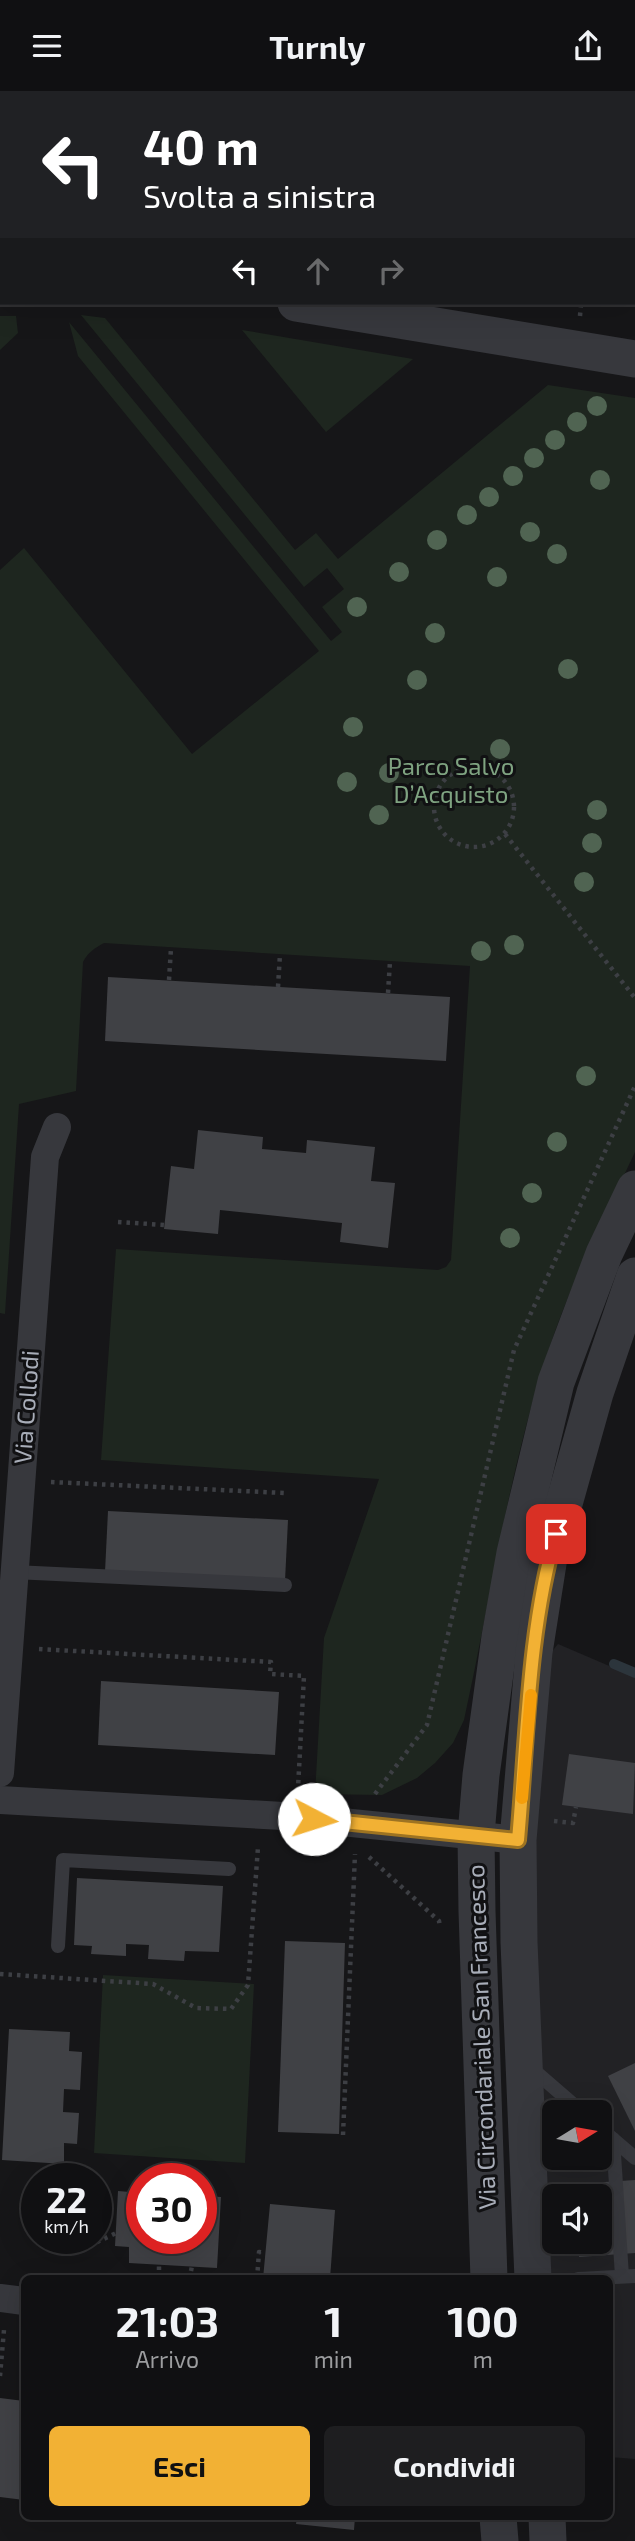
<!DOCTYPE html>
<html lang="it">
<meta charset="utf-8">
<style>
:root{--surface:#101012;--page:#1e1e20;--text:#f1f3f6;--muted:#9c9d9f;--line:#303032;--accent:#f2b134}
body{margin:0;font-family:"Exo 2",sans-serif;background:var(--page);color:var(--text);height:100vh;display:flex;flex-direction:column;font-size:26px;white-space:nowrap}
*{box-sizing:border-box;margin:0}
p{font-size:23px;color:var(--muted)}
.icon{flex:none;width:38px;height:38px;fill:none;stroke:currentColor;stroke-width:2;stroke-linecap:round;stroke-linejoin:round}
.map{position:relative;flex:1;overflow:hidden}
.drawer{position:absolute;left:21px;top:2184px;width:592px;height:245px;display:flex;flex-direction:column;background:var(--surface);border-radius:10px;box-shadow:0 7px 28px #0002,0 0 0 2px var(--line)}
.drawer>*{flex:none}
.hud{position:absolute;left:0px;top:0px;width:635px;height:214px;box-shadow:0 7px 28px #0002,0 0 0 2px var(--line);background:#202124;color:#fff;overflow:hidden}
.needle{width:46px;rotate:79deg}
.buttons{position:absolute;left:542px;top:2009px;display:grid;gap:14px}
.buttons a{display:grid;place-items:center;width:70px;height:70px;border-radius:10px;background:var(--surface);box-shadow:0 7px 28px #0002,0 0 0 2px var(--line);font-size:35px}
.speed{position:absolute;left:21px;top:2072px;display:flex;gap:14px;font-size:35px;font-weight:700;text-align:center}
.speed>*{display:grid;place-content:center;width:91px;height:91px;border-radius:50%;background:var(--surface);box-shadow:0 7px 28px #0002,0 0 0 2px var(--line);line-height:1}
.speed small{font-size:18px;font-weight:400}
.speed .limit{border:10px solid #d22;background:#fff;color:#111}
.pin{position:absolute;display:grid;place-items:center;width:60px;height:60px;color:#fff;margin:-30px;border-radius:14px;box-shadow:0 4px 10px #0006}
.me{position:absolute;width:77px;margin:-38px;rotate:95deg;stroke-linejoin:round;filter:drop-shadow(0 0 5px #0008)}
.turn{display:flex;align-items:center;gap:24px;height:147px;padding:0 28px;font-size:32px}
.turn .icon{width:91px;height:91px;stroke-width:2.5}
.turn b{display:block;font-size:49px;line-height:60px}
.lanes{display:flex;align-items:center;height:66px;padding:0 28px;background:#0003;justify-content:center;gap:35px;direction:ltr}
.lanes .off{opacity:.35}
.eta{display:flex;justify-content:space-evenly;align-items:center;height:119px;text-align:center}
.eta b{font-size:42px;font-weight:700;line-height:49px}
.primary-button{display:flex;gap:14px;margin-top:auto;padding:14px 28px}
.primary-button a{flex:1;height:80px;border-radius:10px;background:var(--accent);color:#111;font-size:28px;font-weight:700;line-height:80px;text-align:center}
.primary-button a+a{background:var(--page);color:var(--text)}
header{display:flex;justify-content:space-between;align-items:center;height:91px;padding:0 28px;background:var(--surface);font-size:32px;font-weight:700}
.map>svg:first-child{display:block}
</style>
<header><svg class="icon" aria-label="menu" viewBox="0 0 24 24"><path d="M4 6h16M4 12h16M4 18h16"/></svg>Turnly<svg class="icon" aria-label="share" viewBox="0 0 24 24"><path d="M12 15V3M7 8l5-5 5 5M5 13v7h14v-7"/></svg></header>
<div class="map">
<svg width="635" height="2450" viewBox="0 0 635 2450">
<rect width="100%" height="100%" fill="#161618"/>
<!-- built -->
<path fill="#222225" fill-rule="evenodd" d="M558 1553 635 1586V2368L609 2366V2188L516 2187 512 1610ZM555 2021H600V2067H555ZM555 2105H600V2151H555Z"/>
<!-- green -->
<g fill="#1e261f">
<path d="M0 0H350L2 2 0 142Z"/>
<path d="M81 224 105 227 295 459 316 442 338 468 548 294 635 307V1061C604 1127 570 1193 548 1261 508 1381 491 1507 464 1629L453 1652 435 1672 417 1687 382 1704 315 1703 324 1547 379 1388 101 1369 116 1158 438 1179 446 1176 451 1169 470 875 104 852C95 857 88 861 83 871L76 1000 19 1013 5 1223 0 1222V479L24 457 192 663 319 560 78 265 69 231 331 550 342 541 322 516 344 498 327 477 304 496Z"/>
<path d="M0 225H16L18 242 0 259Z"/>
<path d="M242 239 413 268 326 341Z"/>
<path d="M103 1884 254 1893 245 2072 94 2062Z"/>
</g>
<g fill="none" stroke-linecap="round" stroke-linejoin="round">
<!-- stream -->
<path stroke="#2c353c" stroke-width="10" d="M614 1573 635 1582"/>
</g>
<!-- building -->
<g fill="#404145">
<path d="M108 886 450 906 446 970 105 950Z"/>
<path d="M198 1039 263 1046 262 1058 306 1062 307 1049 375 1056 371 1090 395 1092 388 1157 340 1151 342 1132 220 1119 218 1143 164 1138 171 1075 194 1078Z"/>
<path d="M108 1420 288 1429 285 1490 105 1481Z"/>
<path d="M101 1590 279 1601 275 1664 98 1654Z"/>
<path d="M569 1663 635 1672 633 1723 562 1714Z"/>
<path d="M77 1787 223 1795 219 1861 185 1860 184 1870 148 1868 149 1854 126 1853V1865L91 1863 92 1855 74 1854Z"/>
<path d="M285 1850 345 1852 339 2043 278 2041Z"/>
<path d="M9 1938 70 1941 69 1960 82 1961 80 1999 64 1998 63 2021 79 2022 77 2053 64 2052V2073L2 2069Z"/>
<path d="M635 1972V2040L608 1985Z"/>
<path d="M635 2089V2162L579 2166 578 2151H600V2105H575V2093Z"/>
<path d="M118 2100 142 2102V2147H201V2105L221 2106 217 2177 129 2172V2156L115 2155Z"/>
<path d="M270 2113 335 2119 330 2188H263Z"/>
<path d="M0 2307 24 2310V2409L0 2406Z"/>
<path d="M297 2426H355L354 2439 296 2433Z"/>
</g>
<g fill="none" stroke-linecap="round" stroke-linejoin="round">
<!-- path -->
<g stroke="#3d3f44" stroke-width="4.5" stroke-dasharray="3.5 5" stroke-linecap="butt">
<path d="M634 184H635"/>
<path d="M580 225 581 212"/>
<circle cx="474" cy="716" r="40"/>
<path d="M505 743 635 907"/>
<path d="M169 889 171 857"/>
<path d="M278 896 280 863"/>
<path d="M388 902 390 870"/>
<path d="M118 1131 165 1134"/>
<path d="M51 1391 285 1402"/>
<path d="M39 1558 271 1571 270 1583 304 1585 298 1697"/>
<path d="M375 1703 427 1634 514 1259 635 995"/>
<path d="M554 1730 573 1732 576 1716"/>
<path d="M369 1766 439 1830 440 1835"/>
<path d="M0 1883 153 1893 196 1917 231 1918 248 1894 258 1756"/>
<path d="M343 2044 355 1763"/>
<path d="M89 2155 116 2142"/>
<path d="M159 2179V2173"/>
<path d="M191 2180 192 2175"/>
<path d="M257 2188 259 2161 265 2162"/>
<path d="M0 2285 4 2239"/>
</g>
<!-- service -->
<g stroke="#37383d" stroke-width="14">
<path d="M14 1481 285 1494"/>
<path d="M58 1855 63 1769 229 1778"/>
<path d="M530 1976 582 2021"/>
<path d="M600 2037 635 2067"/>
<path d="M613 2048 622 2185"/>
<path d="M578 2188 635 2185"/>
</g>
<!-- minor -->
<g stroke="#37383d" stroke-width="28">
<path d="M0 1682 45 1066 57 1036"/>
<path d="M0 1709 283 1725 518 1749"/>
<path d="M0 2207 24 2210"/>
</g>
<!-- tertiary -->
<g stroke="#37383d" stroke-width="37">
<path d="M0 186H2"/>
<path d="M296 212 635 268"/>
<path d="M489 2188 477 1820 476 1744 481 1684 500 1546 515 1462 556 1291 604 1163 635 1098"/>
<path d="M533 2188 519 1851 518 1749 534 1561 549 1466 595 1302 635 1185"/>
<path d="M498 2426 500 2450"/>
<path d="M547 2426 548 2450"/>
</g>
</g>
<!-- trees -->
<g fill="#506452">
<circle cx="597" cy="315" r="10"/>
<circle cx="577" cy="331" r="10"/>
<circle cx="555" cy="349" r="10"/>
<circle cx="534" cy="367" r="10"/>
<circle cx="513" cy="385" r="10"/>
<circle cx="600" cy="389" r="10"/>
<circle cx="489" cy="406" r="10"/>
<circle cx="467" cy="424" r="10"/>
<circle cx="530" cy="441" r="10"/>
<circle cx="437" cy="449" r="10"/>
<circle cx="557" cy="463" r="10"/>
<circle cx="399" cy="481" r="10"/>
<circle cx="497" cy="486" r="10"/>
<circle cx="357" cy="516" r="10"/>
<circle cx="435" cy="542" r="10"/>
<circle cx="568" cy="578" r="10"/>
<circle cx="417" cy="589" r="10"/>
<circle cx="353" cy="636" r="10"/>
<circle cx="500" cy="658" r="10"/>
<circle cx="389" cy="682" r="10"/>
<circle cx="347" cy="691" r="10"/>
<circle cx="597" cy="719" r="10"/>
<circle cx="379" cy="724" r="10"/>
<circle cx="592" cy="752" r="10"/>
<circle cx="584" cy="791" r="10"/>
<circle cx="514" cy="854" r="10"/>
<circle cx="481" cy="860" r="10"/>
<circle cx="586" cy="985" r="10"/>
<circle cx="557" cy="1051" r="10"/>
<circle cx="532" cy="1102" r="10"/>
<circle cx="510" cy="1147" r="10"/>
</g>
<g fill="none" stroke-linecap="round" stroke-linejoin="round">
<!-- route casing -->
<g stroke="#9d7322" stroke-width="18">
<path id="route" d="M314 1728 518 1749C527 1649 528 1539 556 1443"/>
</g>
<!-- route -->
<use href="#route" stroke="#f2b134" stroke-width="12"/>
<!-- slow -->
<path stroke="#f59e0b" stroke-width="12" d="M522 1707 531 1604"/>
</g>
<g text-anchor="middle" stroke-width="6" stroke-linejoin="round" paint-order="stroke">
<!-- park labels -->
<g font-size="24" fill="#7fa381" stroke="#111113">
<text x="451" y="684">Parco Salvo<tspan x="451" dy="28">D’Acquisto</tspan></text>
</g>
<!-- street labels -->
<g font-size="24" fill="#a8adb8" stroke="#111113">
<text transform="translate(27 1316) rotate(-86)" y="8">Via Collodi</text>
<text transform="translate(482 1946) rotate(-92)" y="8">Via Circondariale San Francesco</text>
</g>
</g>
</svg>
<div class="buttons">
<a><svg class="needle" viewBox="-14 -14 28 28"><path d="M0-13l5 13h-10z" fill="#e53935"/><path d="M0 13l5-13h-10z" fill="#9c9d9f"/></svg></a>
<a><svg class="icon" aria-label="sound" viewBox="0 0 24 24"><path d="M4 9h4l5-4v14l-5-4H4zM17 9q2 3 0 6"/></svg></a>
</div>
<div class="speed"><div>22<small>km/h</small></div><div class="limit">30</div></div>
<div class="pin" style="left:556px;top:1443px;background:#d93025"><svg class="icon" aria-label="arrive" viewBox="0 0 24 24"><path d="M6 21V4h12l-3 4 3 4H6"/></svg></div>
<svg class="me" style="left:314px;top:1728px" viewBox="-20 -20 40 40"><circle r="19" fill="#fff"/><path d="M0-13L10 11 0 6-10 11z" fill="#f2b134"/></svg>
<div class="hud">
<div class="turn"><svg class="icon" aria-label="left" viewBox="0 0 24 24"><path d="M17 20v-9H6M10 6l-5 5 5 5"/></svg><div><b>40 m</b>Svolta a sinistra</div></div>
<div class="lanes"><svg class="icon" aria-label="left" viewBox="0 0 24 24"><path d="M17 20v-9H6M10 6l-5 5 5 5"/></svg><svg class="icon off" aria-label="ahead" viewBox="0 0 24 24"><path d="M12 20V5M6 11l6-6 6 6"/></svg><svg class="icon off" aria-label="right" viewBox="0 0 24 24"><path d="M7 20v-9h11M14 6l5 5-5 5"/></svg></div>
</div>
<section class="drawer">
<div class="eta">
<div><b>21:03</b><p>Arrivo</p></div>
<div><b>1</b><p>min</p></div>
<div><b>100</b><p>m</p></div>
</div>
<div class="primary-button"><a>Esci</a><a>Condividi</a></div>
</section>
</div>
